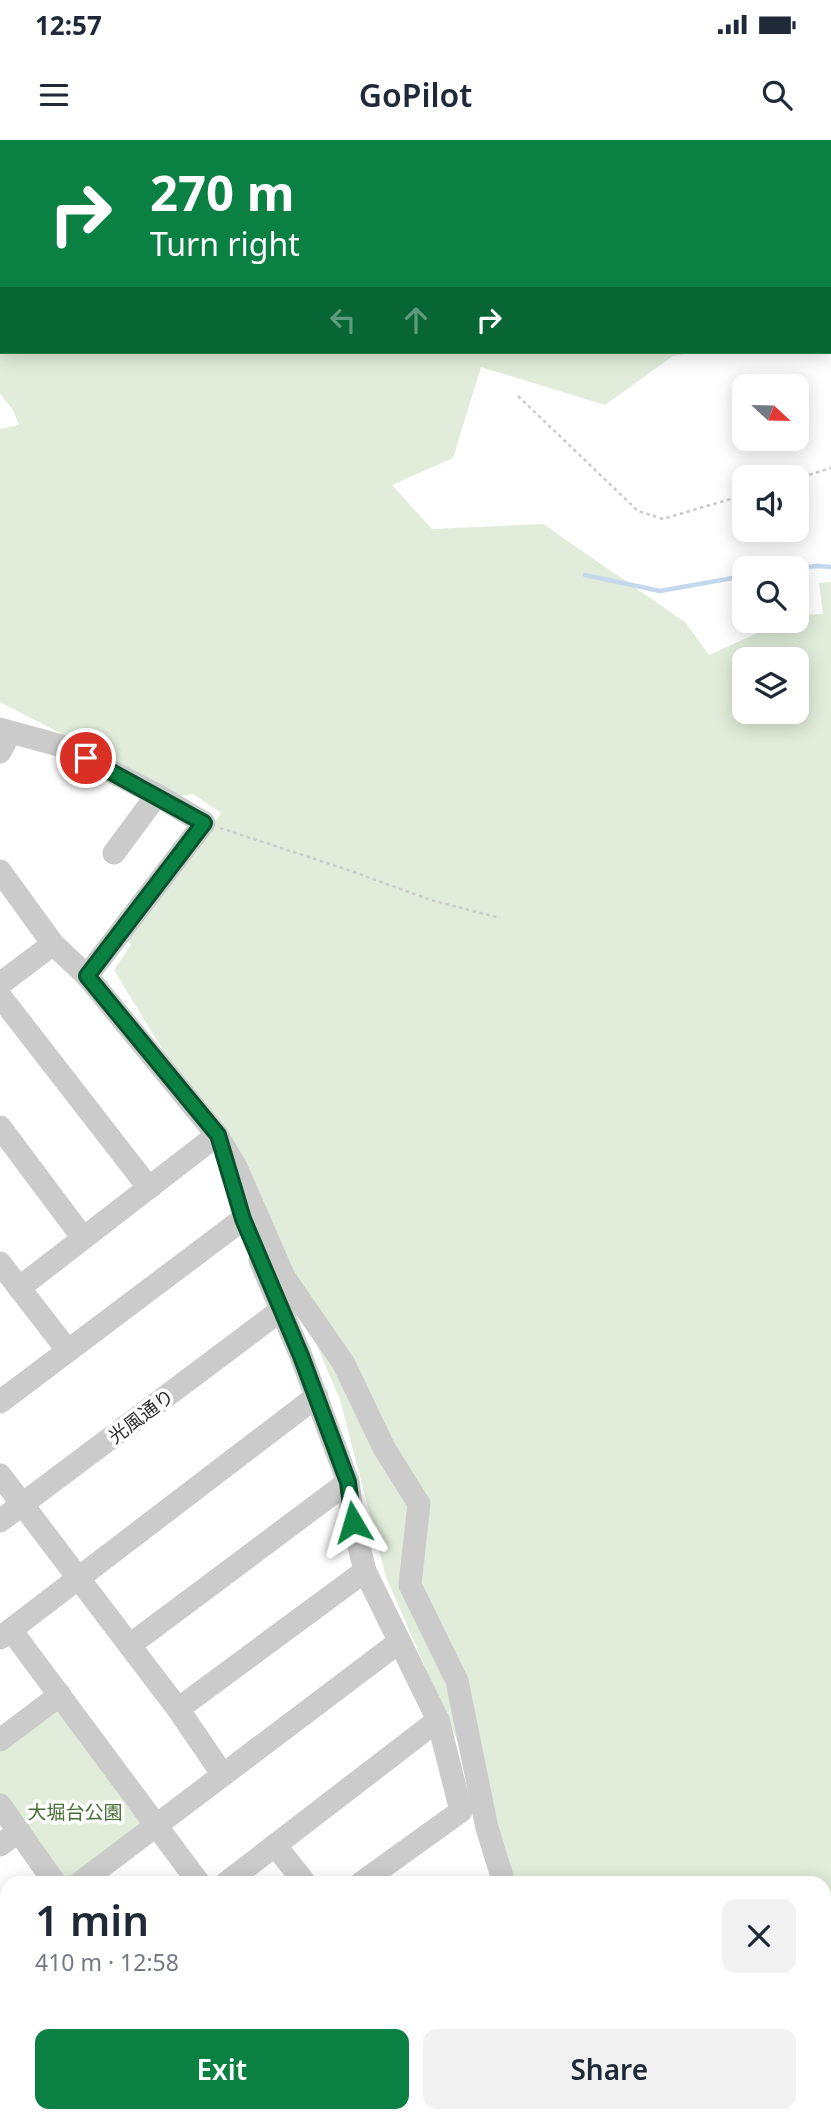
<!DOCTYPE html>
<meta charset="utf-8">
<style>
:root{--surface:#fff;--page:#f2f2f3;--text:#1f2937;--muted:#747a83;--accent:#0b8043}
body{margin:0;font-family:"Noto Sans","Noto Sans JP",sans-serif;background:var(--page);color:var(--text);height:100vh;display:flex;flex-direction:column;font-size:26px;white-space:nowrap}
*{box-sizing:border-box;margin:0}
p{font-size:23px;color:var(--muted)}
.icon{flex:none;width:38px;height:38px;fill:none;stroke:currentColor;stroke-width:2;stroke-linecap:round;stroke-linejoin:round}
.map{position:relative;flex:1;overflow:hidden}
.panel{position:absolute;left:0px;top:1736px;width:831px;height:247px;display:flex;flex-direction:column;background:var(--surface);border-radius:21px 21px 0 0;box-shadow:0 4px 18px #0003}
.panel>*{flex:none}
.banner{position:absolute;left:0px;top:0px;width:831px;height:214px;box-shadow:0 4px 18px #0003;background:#0b8043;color:#fff;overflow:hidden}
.needle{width:46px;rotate:112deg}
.fabs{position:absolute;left:732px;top:234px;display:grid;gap:14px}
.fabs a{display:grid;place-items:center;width:77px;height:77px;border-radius:14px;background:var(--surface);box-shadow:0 4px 18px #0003;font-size:35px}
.pin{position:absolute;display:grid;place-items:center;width:60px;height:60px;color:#fff;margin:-30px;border:4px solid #fff;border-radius:50%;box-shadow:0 2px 7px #0007}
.me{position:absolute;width:77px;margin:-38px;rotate:353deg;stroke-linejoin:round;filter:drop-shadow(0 0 5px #0008)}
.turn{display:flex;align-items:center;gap:24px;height:147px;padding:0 35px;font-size:32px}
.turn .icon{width:91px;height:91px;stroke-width:2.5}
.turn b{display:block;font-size:49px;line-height:60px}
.lanes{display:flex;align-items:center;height:66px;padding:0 35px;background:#0003;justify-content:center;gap:35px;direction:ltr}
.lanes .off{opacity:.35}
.round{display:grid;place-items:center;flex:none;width:74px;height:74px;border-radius:14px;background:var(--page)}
.headline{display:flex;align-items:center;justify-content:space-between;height:119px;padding:0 35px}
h1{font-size:42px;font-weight:600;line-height:52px}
.button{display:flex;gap:14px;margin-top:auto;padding:14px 35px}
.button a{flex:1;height:80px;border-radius:14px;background:var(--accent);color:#fff;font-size:28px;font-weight:600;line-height:80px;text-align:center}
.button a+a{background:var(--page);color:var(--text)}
.status{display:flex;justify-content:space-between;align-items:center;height:49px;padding:0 35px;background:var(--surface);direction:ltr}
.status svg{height:19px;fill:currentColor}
header{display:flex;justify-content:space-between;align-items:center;height:91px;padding:0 35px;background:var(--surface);font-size:32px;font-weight:600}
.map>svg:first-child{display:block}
</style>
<div class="status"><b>12:57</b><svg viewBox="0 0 49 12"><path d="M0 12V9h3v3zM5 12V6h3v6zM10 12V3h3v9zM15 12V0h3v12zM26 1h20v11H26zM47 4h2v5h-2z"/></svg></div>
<header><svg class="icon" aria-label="menu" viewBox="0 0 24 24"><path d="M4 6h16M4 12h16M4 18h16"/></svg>GoPilot<svg class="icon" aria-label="search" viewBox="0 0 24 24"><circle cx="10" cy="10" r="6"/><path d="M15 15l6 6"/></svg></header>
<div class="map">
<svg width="831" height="1982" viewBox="0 0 831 1982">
<rect width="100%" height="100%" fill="#fff"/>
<!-- green -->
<g fill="#e1edda" fill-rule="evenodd">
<path d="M0 0H831L830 120V2H2V212H696L673 216 605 265 481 227 453 318 392 345 432 389 543 384 685 482 709 515 784 481H796V476L799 475 823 474 819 443 831 442V1982H808L798 1976H824V1743H512L498 1695 386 1437 340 1260 260 1070 114 830 131 805 125 799 201 702 221 673 193 654 181 656 0 562V289L19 285 13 270 0 254ZM744 520H796V572H744Z"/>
<path d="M60 1555 157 1687 80 1743H55L0 1665V1600Z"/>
<path d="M479 1976H745L740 1982H478Z"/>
</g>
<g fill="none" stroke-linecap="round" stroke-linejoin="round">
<!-- stream -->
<g stroke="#c4d8ee" stroke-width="4.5">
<path d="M782 429 818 426 831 427"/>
<path d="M585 435 660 451 744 436"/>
</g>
<!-- path -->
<g stroke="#cbcbcb" stroke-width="2.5" stroke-dasharray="3.5 3.5" stroke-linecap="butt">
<path d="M518 256 638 371 663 379 744 355"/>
<path d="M796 339 831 328"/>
<path d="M220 688 345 729 434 761 500 778"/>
<path d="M0 1914 7 1912"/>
</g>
<!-- minor -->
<g stroke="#cbcbcb" stroke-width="23">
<path d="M0 589 62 606 157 655 204 683 87 836"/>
<path d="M0 612 10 593"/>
<path d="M114 713 157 655"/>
<path d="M0 731 53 804 87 836 217 995 236 1027 284 1137 344 1224 384 1308 419 1364 410 1445 457 1541 487 1688 504 1743"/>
<path d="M0 844 53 804"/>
<path d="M0 856 149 1048"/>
<path d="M0 987 83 1098"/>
<path d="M260 1120 301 1216 348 1342 353 1382 365 1431 438 1580 461 1671 361 1743"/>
<path d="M0 1123 68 1211"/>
<path d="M19 1148 217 995"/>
<path d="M0 1262 243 1079"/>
<path d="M0 1335 178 1569 223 1635"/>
<path d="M0 1381 281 1170"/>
<path d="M11 1490 199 1743"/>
<path d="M0 1498 317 1256"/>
<path d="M130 1505 348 1342"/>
<path d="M178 1569 365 1431"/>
<path d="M0 1600 60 1555"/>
<path d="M0 1665 55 1743"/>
<path d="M0 1705 19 1691"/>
<path d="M275 1705 305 1743"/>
<path d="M80 1743 399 1502"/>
<path d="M226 1743 438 1580"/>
<path d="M0 1805 7 1800"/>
<path d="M0 1853H7"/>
<path d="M554 1976 555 1982"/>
</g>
</g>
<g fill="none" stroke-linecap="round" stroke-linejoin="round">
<!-- route casing -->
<g stroke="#07532c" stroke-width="18">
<path id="route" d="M86 618 204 683 87 836 218 995 243 1079 301 1216 348 1342 353 1382"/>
</g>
<!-- route -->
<use href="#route" stroke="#0b8043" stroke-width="12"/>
</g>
<g text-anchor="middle" stroke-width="7" stroke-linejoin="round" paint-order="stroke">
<!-- street labels -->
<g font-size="19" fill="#2e2e2e" stroke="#fff">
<text transform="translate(141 1276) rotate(-37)" y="7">光風通り</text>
</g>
<!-- park labels -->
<g font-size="19" fill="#496d37" stroke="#fff">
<text x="75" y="1679">大堀台公園</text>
</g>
</g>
</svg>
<div class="fabs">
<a><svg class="needle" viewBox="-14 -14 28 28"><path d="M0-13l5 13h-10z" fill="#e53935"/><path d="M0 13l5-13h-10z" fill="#747a83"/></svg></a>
<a><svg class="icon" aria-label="sound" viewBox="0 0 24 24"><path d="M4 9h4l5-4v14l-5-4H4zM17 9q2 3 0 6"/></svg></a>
<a><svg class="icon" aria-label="search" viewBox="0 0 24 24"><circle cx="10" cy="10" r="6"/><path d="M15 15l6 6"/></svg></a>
<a><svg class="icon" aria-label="layers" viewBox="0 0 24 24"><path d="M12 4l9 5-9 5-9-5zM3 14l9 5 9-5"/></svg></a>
</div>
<div class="pin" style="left:86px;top:618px;background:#d93025"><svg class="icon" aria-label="arrive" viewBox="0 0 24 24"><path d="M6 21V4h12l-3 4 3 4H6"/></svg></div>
<svg class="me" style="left:353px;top:1382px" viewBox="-20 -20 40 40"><path d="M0-17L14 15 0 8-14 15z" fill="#0b8043" stroke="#fff" stroke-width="4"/></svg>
<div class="banner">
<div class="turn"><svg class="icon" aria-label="right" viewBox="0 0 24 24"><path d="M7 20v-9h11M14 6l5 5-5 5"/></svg><div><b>270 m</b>Turn right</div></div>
<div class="lanes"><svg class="icon off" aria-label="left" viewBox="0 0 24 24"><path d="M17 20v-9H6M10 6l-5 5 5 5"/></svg><svg class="icon off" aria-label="ahead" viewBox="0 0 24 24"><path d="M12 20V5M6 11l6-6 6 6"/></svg><svg class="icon" aria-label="right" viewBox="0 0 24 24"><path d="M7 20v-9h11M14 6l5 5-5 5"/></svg></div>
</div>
<section class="panel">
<div class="headline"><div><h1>1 min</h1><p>410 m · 12:58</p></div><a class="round"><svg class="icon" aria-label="close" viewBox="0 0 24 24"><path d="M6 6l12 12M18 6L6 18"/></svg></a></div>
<div class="button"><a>Exit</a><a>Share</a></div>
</section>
</div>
